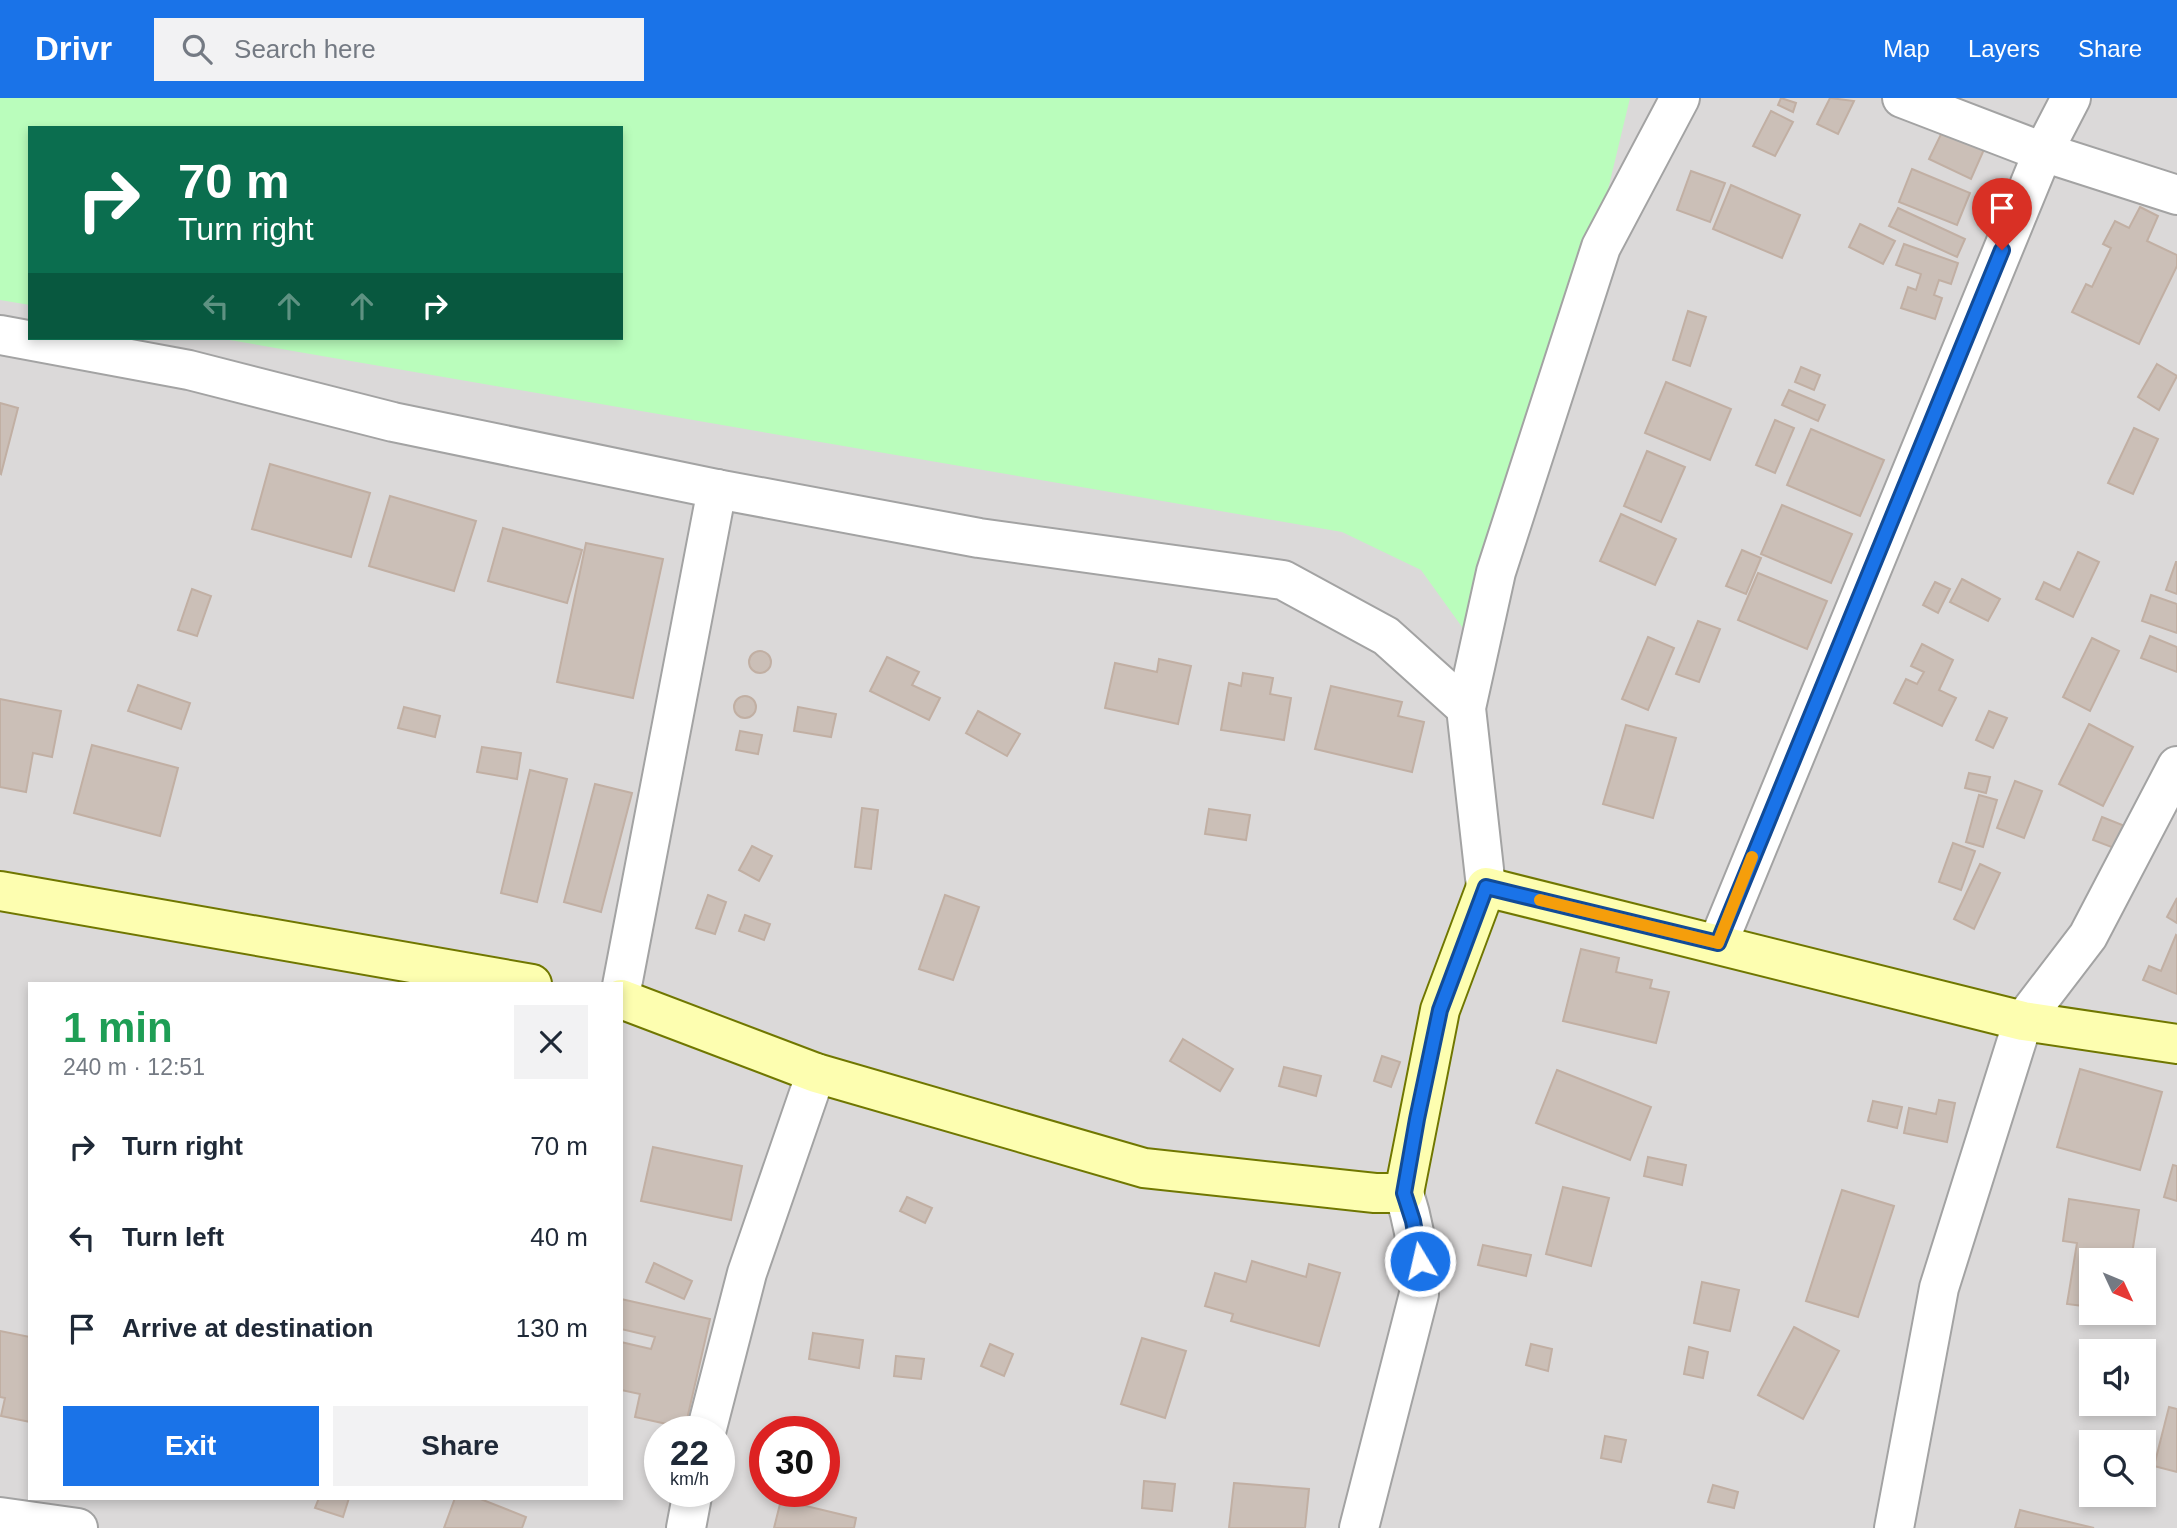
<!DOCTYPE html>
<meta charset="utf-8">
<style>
:root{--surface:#fff;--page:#f2f2f3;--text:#1f2937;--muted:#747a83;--accent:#1a73e8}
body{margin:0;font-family:Arial,sans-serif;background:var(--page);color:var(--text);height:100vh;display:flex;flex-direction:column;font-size:26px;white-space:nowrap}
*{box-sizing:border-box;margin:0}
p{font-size:23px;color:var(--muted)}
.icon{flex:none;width:38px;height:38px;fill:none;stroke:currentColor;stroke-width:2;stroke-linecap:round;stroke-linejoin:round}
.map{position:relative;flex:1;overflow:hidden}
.details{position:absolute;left:28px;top:884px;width:595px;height:518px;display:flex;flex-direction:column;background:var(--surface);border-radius:0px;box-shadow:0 4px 10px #0003}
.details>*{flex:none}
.top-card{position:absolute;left:28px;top:28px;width:595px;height:214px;border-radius:0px;box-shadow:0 4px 10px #0003;background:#0b6e4f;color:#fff;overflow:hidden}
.needle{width:46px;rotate:134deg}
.controls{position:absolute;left:2079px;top:1150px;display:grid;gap:14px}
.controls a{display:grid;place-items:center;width:77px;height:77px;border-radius:0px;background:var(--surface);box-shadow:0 4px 10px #0003;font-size:35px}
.speed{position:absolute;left:644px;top:1318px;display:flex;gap:14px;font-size:35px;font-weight:700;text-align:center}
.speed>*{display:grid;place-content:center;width:91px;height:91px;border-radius:50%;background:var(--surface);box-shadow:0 4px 10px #0003;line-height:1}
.speed small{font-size:18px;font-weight:400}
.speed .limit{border:10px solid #d22;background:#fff;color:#111}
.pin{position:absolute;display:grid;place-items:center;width:60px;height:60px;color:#fff;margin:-72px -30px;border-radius:50% 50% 50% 0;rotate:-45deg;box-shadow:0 0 7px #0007}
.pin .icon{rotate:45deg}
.me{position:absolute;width:77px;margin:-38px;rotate:351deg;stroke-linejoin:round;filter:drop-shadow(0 0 5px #0008)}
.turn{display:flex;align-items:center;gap:24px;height:147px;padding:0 35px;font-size:32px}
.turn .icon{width:91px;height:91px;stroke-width:2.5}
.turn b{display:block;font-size:49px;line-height:60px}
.lanes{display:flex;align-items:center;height:66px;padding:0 35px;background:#0003;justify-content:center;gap:35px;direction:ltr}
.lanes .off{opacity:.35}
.round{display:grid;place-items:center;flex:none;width:74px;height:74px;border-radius:0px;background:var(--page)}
.head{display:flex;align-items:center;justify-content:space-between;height:119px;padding:0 35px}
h1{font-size:42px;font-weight:700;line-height:52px;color:#1e9e55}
.primary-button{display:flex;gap:14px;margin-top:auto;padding:14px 35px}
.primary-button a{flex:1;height:80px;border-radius:0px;background:var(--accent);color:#fff;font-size:28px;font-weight:700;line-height:80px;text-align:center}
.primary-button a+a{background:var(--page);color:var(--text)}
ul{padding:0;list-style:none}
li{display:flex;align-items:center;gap:21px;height:91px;padding:0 35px}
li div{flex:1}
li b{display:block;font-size:26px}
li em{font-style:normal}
header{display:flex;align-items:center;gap:42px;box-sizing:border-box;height:98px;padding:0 35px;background:var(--accent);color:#fff}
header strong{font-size:33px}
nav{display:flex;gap:38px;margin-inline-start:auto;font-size:24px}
.search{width:490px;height:63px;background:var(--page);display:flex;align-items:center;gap:18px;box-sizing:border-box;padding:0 24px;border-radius:0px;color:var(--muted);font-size:26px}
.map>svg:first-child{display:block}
</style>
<header>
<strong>Drivr</strong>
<div class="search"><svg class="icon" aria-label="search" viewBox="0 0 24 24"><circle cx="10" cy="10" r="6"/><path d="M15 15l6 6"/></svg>Search here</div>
<nav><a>Map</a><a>Layers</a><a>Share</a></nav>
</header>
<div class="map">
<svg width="2177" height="1430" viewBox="0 0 2177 1430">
<rect width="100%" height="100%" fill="#efe9e1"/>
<!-- residential -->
<path fill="#dbd9d9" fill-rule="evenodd" d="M0 0H2177V1430H0ZM30 30H621V240H30ZM30 886H621V1400H30ZM2091 1162H2144V1214H2091ZM2091 1253H2144V1306H2091ZM660 1334H719V1393H660ZM765 1334H824V1393H765ZM2091 1344H2144V1396H2091Z"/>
<!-- park -->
<path fill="#bafdbc" d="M0 0H1630L1606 100 1470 540 1421 472 1342 434 218 240H621V30H30V207L0 202Z"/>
<!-- building -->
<g fill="#cbbfb7" stroke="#c1afa3" stroke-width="2">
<path d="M1781 0 1796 5 1793 14 1778 7Z"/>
<path d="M1830 0 1854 3 1838 36 1817 26Z"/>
<path d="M1771 13 1793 24 1775 58 1753 48Z"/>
<path d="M1945 28 1986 47 1971 81 1929 61Z"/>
<path d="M1912 71 1970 95 1957 127 1899 104Z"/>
<path d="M1691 73 1725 85 1710 124 1677 112Z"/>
<path d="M1731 87 1800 117 1782 160 1713 131Z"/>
<path d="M2140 109 2158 118 2147 143 2177 157V168L2139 246 2072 214 2086 186 2092 189 2111 150 2103 146 2115 123 2129 130Z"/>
<path d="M1898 110 1965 141 1957 159 1889 128Z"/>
<path d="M1860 126 1895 143 1883 166 1849 149Z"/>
<path d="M1904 146 1958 165 1951 186 1939 182 1934 197 1942 200 1935 221 1901 210 1908 189 1916 192 1921 176 1896 167Z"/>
<path d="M1688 213 1706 219 1690 268 1673 262Z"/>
<path d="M2157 266 2177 278 2159 312 2138 299Z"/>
<path d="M1801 269 1820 277 1814 292 1795 284Z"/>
<path d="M1666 284 1731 311 1710 362 1645 335Z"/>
<path d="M1789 292 1825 307 1818 323 1782 307Z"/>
<path d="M0 305 18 310 1 376 0 375Z"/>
<path d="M1775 322 1794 330 1775 375 1756 367Z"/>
<path d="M2134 330 2158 341 2133 396 2108 385Z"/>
<path d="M1811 331 1884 362 1860 418 1787 387Z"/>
<path d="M1647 353 1685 369 1661 424 1624 408Z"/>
<path d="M270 366 370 395 351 459 252 431Z"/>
<path d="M390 398 476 423 454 493 369 468Z"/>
<path d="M1782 407 1852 436 1831 485 1761 456Z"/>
<path d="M1621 416 1676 441 1655 487 1600 463Z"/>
<path d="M503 430 582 452 567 505 488 483Z"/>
<path d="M586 445 663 461 633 600 557 584Z"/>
<path d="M1742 452 1761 460 1746 496 1726 488Z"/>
<path d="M2078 454 2099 464 2073 519 2036 501 2044 484 2060 492Z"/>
<path d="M2176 464H2177V496L2166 492Z"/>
<path d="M1758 475 1827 503 1807 551 1738 522Z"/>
<path d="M1962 481 2000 501 1988 523 1950 504Z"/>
<path d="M1935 484 1950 491 1938 515 1923 507Z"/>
<path d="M192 491 211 498 197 538 178 532Z"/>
<path d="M2151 497 2177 506V535L2142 523Z"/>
<path d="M1698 523 1720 531 1699 584 1676 576Z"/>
<path d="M2150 538 2177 549V574L2141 560Z"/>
<path d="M1648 539 1674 550 1648 612 1622 601Z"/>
<path d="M2092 540 2119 553 2090 613 2063 599Z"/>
<path d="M1922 546 1953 562 1939 592 1956 600 1942 628 1894 605 1906 581 1917 586 1924 574 1911 568Z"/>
<circle cx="760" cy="564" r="11"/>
<path d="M887 559 919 574 912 587 940 600 929 622 870 593Z"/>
<path d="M1159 561 1191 568 1178 626 1105 610 1115 565 1157 574Z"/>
<path d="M1243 575 1273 580 1270 596 1291 600 1284 642 1221 632 1229 585 1241 588Z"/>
<path d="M138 587 190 605 181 631 128 613Z"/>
<path d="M1331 588 1402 604 1398 618 1424 624 1412 674 1315 651Z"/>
<circle cx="745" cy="609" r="11"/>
<path d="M0 601 61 613 52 659 33 655 26 694 0 689Z"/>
<path d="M404 609 440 618 435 639 398 630Z"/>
<path d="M798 609 836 616 831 639 794 633Z"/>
<path d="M978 613 1020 636 1007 658 966 635Z"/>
<path d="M1989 613 2007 620 1993 650 1976 642Z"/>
<path d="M2089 626 2133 649 2103 708 2059 686Z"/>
<path d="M1626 627 1676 640 1653 720 1603 706Z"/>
<path d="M740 633 762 637 758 656 736 652Z"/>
<path d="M92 647 178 670 160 738 74 715Z"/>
<path d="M482 649 521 655 517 681 477 674Z"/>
<path d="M530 672 567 681 537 804 501 795Z"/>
<path d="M1969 675 1990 679 1986 695 1965 690Z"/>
<path d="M2015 683 2042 693 2024 740 1997 730Z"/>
<path d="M595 686 632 695 601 814 564 804Z"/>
<path d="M1979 697 1997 702 1983 749 1966 744Z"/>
<path d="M862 710 878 712 871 771 855 769Z"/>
<path d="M1209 711 1250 717 1246 742 1205 736Z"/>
<path d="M2102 719 2130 730 2122 753 2093 742Z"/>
<path d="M1953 745 1975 753 1961 792 1939 784Z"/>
<path d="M752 748 772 758 759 783 739 772Z"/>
<path d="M1980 766 2000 775 1974 831 1954 821Z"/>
<path d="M708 797 726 804 715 836 696 830Z"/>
<path d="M945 797 979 809 953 882 919 871Z"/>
<path d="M2177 800V825L2167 819Z"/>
<path d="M745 817 770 826 764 842 739 833Z"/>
<path d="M2176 837 2177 838V896L2143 882 2149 868 2161 873Z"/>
<path d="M1581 851 1619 860 1616 874 1652 882 1650 890 1669 894 1656 945 1563 923Z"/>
<path d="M1183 941 1233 971 1220 993 1170 963Z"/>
<path d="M1382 958 1400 964 1391 989 1374 983Z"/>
<path d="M1284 969 1321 978 1316 998 1279 988Z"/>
<path d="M2080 971 2162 994 2140 1072 2057 1049Z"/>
<path d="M1557 972 1651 1009 1630 1062 1536 1025Z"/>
<path d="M1939 1002 1955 1005 1947 1044 1904 1035 1909 1010 1936 1016Z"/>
<path d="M1873 1003 1902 1009 1897 1030 1868 1023Z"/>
<path d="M653 1049 742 1068 731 1122 641 1103Z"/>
<path d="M1648 1059 1686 1067 1682 1087 1644 1078Z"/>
<path d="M2173 1067 2177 1068V1103L2164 1099Z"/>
<path d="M1563 1089 1609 1100 1591 1168 1546 1156Z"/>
<path d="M1842 1092 1894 1108 1858 1219 1806 1203Z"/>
<path d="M907 1099 932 1110 925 1125 900 1113Z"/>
<path d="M2069 1101 2139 1112 2131 1162H2091V1209L2067 1206 2077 1145 2063 1143Z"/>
<path d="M1483 1147 1531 1157 1526 1178 1478 1167Z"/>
<path d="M1252 1163 1306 1179 1309 1166 1340 1175 1319 1248 1231 1223 1233 1216 1205 1208 1215 1175 1246 1184Z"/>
<path d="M654 1165 692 1183 684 1201 646 1184Z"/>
<path d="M1702 1184 1739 1192 1730 1233 1694 1225Z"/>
<path d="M621 1201 710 1221 685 1330 635 1319 640 1296 621 1292V1244L651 1251 655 1239 621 1231Z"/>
<path d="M1794 1229 1839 1253 1803 1321 1758 1297Z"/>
<path d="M0 1233 30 1239V1324L1 1318 5 1300 0 1299Z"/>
<path d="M813 1235 863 1242 859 1270 809 1261Z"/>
<path d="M1142 1240 1186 1253 1165 1320 1121 1306Z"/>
<path d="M990 1246 1013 1256 1004 1278 981 1268Z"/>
<path d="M1531 1246 1552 1251 1548 1273 1526 1267Z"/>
<path d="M1689 1249 1708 1254 1703 1280 1684 1276Z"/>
<path d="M896 1258 924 1261 921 1281 894 1278Z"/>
<path d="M2169 1309 2177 1311V1374L2154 1368Z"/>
<path d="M1605 1338 1626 1342 1621 1364 1601 1360Z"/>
<path d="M1144 1383 1175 1386 1172 1413 1142 1410Z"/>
<path d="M1234 1385 1309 1391 1305 1430H1229Z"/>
<path d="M1713 1387 1738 1394 1734 1410 1708 1404Z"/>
<path d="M319 1400H349L343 1419 315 1410Z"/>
<path d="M455 1400H478L526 1419 522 1430H444Z"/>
<path d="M781 1402 856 1420 854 1430H774Z"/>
<path d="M2020 1412 2094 1430H2015Z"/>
</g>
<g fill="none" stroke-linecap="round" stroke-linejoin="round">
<!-- street casing -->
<g stroke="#a3a3a3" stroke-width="42">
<g id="street">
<path d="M1902 0 2043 54 2177 97"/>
<path d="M0 237 189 272 393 324 717 391 979 440 1283 482 1386 538 1466 610"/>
<path d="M1486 789 1466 610 1496 474 1601 149 1680 0"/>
<path d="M1718 845 2043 54 2071 0"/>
<path d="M621 893 717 391"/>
<path d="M706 1334 747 1175 816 975"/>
<path d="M0 1419 78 1430"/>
<path d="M686 1430 693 1393"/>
<path d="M1359 1430 1419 1196C1420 1160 1415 1129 1404 1095"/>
<path d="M1894 1430 1939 1190 2023 923 2088 838 2177 668"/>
</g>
</g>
<!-- secondary casing -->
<g stroke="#707700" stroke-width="42">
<g id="secondary">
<path d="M0 793 532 886"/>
<path d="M621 901 816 975 1144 1070 1375 1095H1404L1440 912 1486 789 2023 923 2177 946"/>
</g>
</g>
<!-- street -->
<use href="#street" stroke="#fff" stroke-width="38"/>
<!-- secondary -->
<use href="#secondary" stroke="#fdfeb0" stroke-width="38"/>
</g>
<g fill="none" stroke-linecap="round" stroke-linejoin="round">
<!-- route casing -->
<g stroke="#114b97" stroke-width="18">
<path id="route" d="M1420 1163 1413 1123 1404 1095 1417 1021 1440 912 1486 789 1718 845 2002 152"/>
</g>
<!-- route -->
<use href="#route" stroke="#1a73e8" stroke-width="12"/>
<!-- slow -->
<path stroke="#f59e0b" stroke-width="12" d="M1540 802 1718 845 1752 759"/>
</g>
</svg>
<div class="controls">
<a><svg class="needle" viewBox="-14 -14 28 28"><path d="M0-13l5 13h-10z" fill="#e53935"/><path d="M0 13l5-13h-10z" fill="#747a83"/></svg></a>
<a><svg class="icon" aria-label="sound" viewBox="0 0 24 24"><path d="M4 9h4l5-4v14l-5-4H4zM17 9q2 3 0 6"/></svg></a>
<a><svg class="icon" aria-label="search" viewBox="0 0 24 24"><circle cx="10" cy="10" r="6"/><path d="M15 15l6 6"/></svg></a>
</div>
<div class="speed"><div>22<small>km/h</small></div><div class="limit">30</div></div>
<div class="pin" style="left:2002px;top:152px;background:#d93025"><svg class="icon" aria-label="arrive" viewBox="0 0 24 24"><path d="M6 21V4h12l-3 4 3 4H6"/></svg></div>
<svg class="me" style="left:1420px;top:1163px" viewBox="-20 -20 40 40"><circle r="17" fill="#1a73e8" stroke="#fff" stroke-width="3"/><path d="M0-11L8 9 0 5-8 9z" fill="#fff"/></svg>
<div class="top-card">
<div class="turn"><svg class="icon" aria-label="right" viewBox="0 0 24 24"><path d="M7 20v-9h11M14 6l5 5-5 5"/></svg><div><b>70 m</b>Turn right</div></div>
<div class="lanes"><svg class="icon off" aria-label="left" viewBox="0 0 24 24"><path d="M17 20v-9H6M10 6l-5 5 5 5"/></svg><svg class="icon off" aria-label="ahead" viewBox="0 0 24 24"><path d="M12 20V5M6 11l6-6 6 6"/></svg><svg class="icon off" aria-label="ahead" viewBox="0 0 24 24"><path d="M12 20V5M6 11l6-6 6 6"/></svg><svg class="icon" aria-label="right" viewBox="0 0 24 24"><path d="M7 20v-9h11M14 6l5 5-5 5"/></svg></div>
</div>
<section class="details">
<div class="head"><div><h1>1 min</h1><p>240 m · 12:51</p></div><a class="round"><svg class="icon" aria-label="close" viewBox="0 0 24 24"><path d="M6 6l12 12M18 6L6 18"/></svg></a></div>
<ul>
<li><svg class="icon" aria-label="right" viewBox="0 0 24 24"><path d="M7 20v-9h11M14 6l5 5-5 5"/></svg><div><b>Turn right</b></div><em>70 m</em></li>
<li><svg class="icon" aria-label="left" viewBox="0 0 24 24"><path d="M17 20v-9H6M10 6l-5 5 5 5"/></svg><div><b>Turn left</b></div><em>40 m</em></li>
<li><svg class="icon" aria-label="arrive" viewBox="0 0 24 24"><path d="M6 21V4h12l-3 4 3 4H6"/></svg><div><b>Arrive at destination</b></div><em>130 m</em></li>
</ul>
<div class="primary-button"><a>Exit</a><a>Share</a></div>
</section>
</div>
